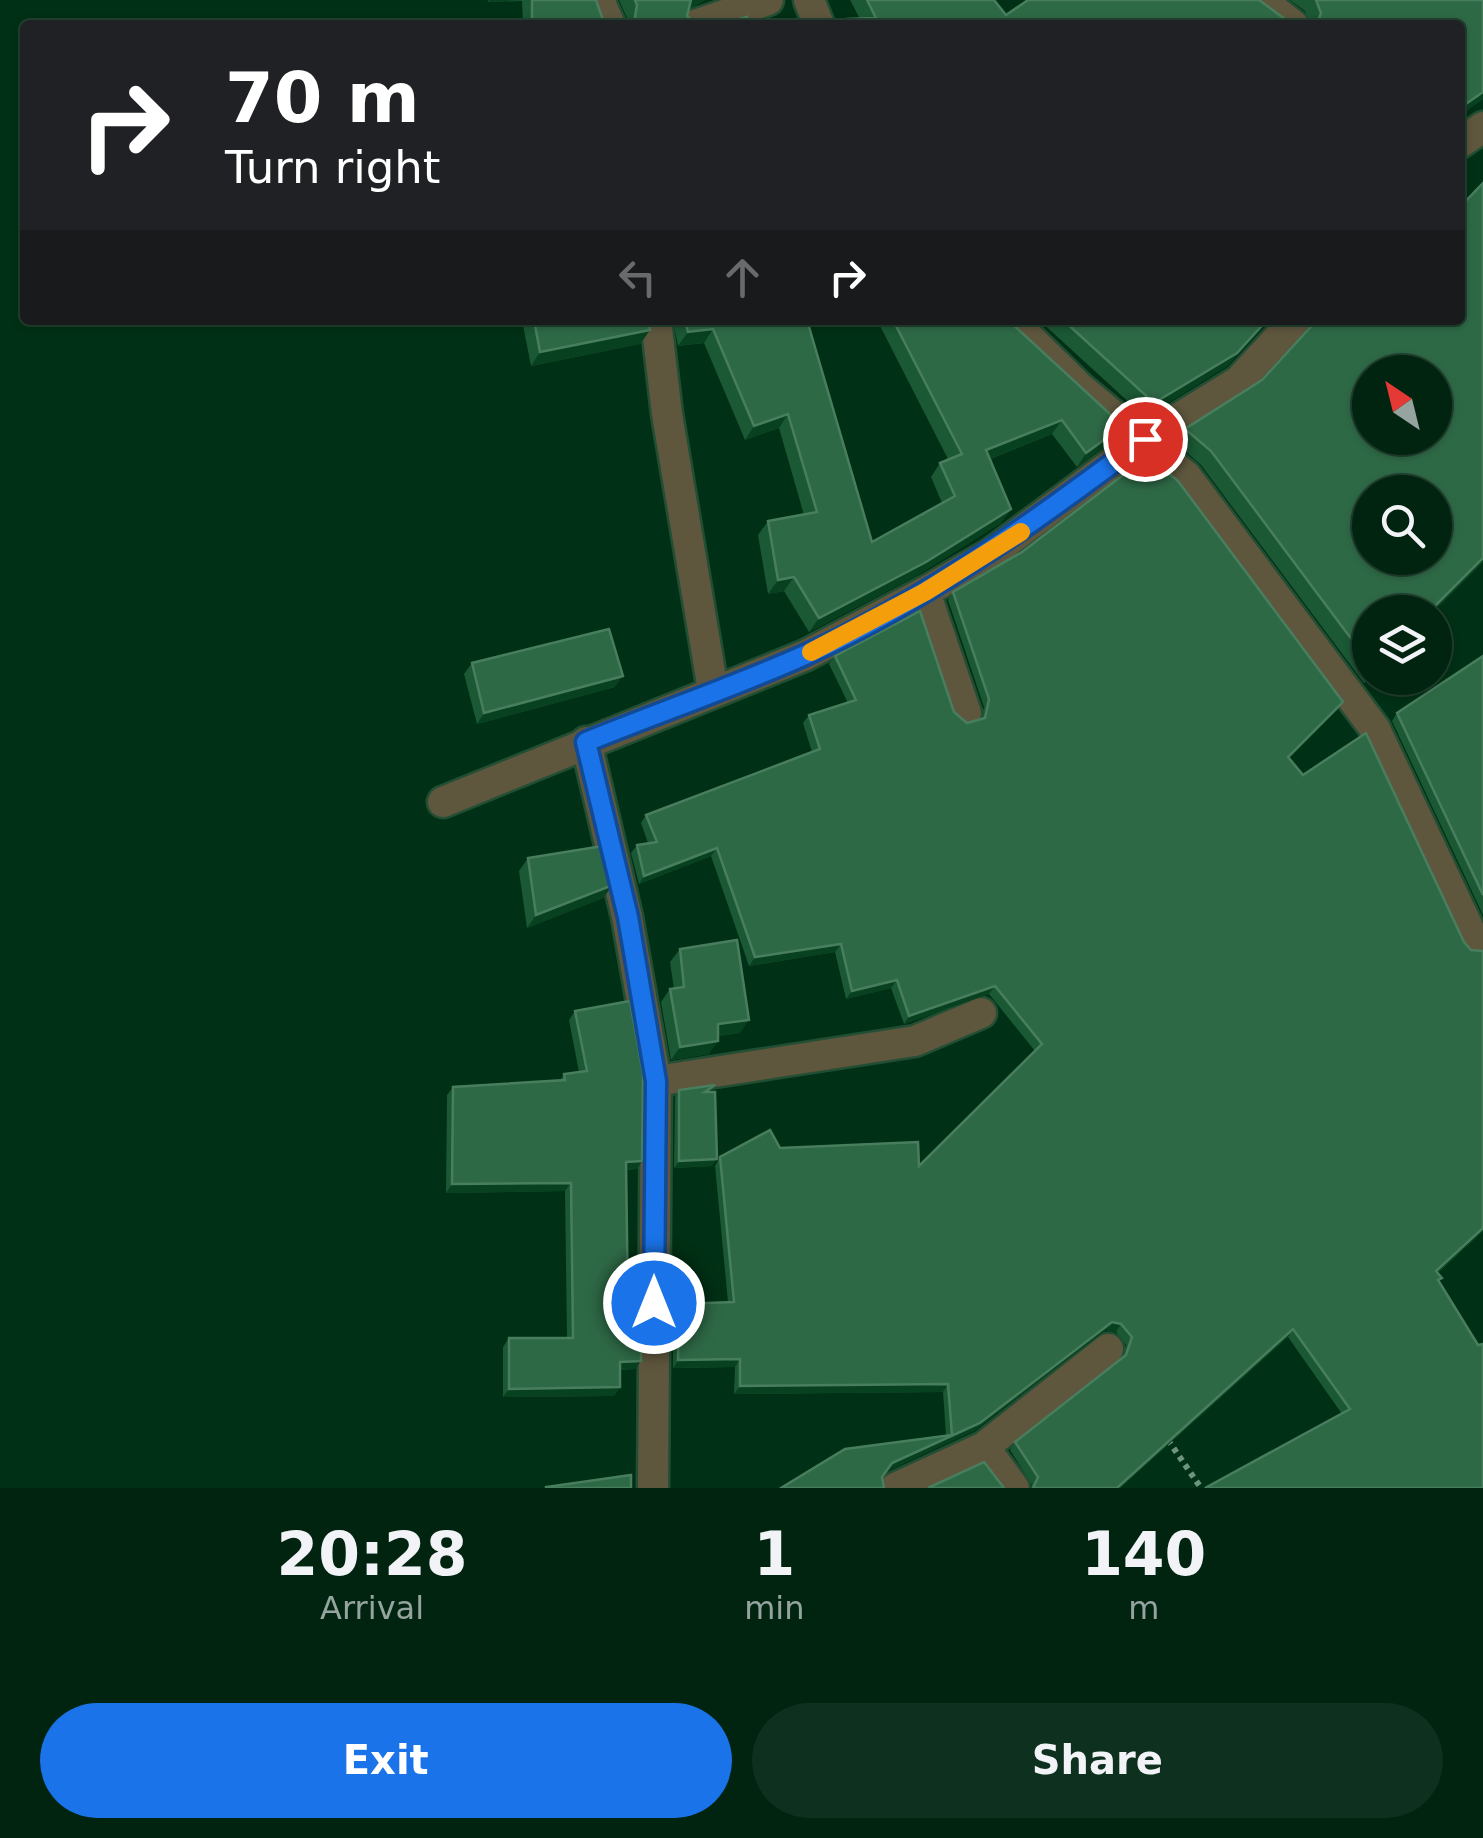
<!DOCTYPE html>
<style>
:root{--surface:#002410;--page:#0e301e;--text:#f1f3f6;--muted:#95a49f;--line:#224130;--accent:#1a73e8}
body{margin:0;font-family:"DejaVu Sans",sans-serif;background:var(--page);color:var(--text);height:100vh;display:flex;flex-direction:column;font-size:38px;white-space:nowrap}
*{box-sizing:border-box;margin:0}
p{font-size:32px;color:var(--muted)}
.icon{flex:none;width:55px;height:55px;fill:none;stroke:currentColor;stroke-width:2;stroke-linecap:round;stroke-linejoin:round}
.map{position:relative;height:1488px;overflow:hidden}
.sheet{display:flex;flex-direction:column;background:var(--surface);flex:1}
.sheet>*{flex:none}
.hud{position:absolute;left:20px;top:20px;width:1445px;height:305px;border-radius:10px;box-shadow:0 2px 8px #0004,0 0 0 2px var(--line);background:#202124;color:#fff;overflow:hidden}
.needle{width:65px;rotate:325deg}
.tools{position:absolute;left:1352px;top:355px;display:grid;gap:20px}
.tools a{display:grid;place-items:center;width:100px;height:100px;border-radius:50%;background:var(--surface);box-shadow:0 2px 8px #0004,0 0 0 2px var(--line);font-size:50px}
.pin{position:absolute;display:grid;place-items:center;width:85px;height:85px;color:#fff;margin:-42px;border:5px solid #fff;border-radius:50%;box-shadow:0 2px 10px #0007}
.me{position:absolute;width:110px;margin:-55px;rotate:0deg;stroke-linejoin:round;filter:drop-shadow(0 0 8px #0008)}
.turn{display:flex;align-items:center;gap:35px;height:210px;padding:0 40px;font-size:45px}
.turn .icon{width:130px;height:130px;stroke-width:2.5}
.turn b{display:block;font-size:70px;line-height:85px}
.lanes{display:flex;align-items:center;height:95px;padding:0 40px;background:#0003;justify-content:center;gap:50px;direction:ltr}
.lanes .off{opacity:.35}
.eta{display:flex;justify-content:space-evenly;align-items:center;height:170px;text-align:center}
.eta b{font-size:60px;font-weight:700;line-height:70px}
.button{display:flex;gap:20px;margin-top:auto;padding:20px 40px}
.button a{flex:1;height:115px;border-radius:60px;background:var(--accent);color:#fff;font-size:40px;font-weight:700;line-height:115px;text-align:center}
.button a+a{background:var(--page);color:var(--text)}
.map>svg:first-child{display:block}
</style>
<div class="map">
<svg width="1483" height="1488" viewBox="0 0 1483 1488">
<rect width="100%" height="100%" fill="#003015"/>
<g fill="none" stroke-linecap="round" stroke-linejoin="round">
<!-- street casing -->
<g stroke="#224f34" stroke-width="35">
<g id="street">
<path d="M599 0 610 25"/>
<path d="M809 0 819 25"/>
<path d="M1261 0 1293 25"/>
<path d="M695 25 768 0"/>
<path d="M1460 143 1483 127"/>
<path d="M656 320 667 414 713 690"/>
<path d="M1011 320 1079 387 1186 476 1375 729 1475 942"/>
<path d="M925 592 966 713"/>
<path d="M586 742 627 917 656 1081 653 1488"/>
<path d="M443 802 806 655 925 592 992 553 1145 439 1239 381 1295 320"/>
<path d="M656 1081 915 1041 981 1013"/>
<path d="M984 1447 1014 1488"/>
<path d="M895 1488 984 1447 1108 1349"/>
</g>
</g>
<!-- path -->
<path stroke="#6e957c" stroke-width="6" stroke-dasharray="5 5" stroke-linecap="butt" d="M1168 1440 1201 1488"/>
<!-- street -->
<use href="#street" stroke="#5e563d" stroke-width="30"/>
</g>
<!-- wall -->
<g fill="#1b5834">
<path d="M488 0H596L603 20 611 25H523L522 1 488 2Z"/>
<path d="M619 0H705L689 9 687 16 697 25H626L627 18Z"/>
<path d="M850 0H994L1006 15 1293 25H844L848 19H860Z"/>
<path d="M1290 0H1483V99L1460 115V25H1311L1305 11Z"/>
<path d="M1483 183V562L1433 612H1370V677L1364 683 1201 465 1175 442 1185 429 1262 380 1312 325V320H1460Z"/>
<path d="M522 320H648L650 330 640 344 531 366Z"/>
<path d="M673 320H807L872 542 942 503 931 477 940 463 948 459 877 320H1008L1113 440 1077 467 1052 434 990 459 1011 509 1001 523 916 576 809 632 784 591 768 594 758 535 768 521 804 515 779 428 745 440 704 343 678 346Z"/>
<path d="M1039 320H1270L1227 366 1145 417Z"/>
<path d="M953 592 1337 710 1289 758 1303 775 1471 950 1483 951V1231L1438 1273 1439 1282 1478 1345 1342 1414 1288 1337 1120 1488H1031L1032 1485 1010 1450 1015 1442 1122 1358 1126 1345 1116 1332 1106 1330 974 1431 781 1488 946 1435 943 1392 734 1394 735 1367 673 1368V1312L679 1304 728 1302 715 1166 720 1157 780 1148 919 1166 1035 1051 989 994 904 1024 891 988 846 999 835 952 749 966 711 856 639 884 631 853 637 845 648 843 641 823 646 815 812 752 803 723 809 715 848 703 829 664 835 656 954 712 967 723 981 719 984 707 948 600Z"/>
<path d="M1483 656V915L1392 721 1397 713Z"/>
<path d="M472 663 615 687 477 724 464 674Z"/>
<path d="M528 858 613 885 603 898 527 928 519 871Z"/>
<path d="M680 949 740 1033 718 1036 709 1054 671 1060 661 1002 670 989H674L670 962Z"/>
<path d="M575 1011 642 1161 637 1169 626 1170 628 1305 635 1369 620 1370V1387L614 1396 503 1397V1347L509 1338H567L565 1191 446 1193 447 1095 453 1087 560 1080 564 1074 579 1072 569 1020Z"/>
<path d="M679 1090 710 1092 712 1166 674 1168 675 1097Z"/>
</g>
<!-- shaded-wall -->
<g fill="#084120">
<path d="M489 0H523L488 2Z"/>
<path d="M690 0H705L682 12Z"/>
<path d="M1483 92V99L1460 115V108Z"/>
<path d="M1267 320H1270L1227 366 1145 417 1154 403Z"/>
<path d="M713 329 704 343 678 346 688 332Z"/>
<path d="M650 330 640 344 531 366 540 352Z"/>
<path d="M788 414 779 428 745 440 754 426Z"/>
<path d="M1062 420 1052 434 976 464 986 450Z"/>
<path d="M1123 426 1113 440 1077 467 1086 453Z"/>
<path d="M1011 509 1001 523 916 576 809 632 819 618Z"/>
<path d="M1483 558V562L1433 612H1429Z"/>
<path d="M794 577 784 591 768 594 778 580Z"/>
<path d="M623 676 615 687 477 724 484 713Z"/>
<path d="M1343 702 1337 710 1283 765 1288 757Z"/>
<path d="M717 848 711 856 639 884 644 876Z"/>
<path d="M613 885 603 898 527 928 536 915Z"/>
<path d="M841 944 835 952 749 966 755 957Z"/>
<path d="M897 980 891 988 846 999 852 991Z"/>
<path d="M995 986 989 994 904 1024 909 1016Z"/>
<path d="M749 1020 740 1033 709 1038 718 1024Z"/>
<path d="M718 1041 709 1054 671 1060 680 1047Z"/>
<path d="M717 1159 712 1166 674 1168 679 1161Z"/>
<path d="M642 1161 637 1169 620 1170 626 1162Z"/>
<path d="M571 1183 565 1191 446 1193 452 1184Z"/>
<path d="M1483 1228V1231L1431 1279 1436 1271Z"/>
<path d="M1112 1322 1121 1324 1116 1332 1106 1330 974 1431 886 1472 892 1463 980 1423Z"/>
<path d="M1293 1329 1288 1337 1120 1488H1117Z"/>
<path d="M740 1359 735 1367 673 1368 678 1360Z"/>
<path d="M641 1361 635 1369 614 1370 620 1362Z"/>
<path d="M948 1384 943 1392 734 1394 740 1386Z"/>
<path d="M620 1387 614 1396 503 1397 509 1389Z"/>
</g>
<!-- building -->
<g fill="#2e6946" stroke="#487e5d" stroke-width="2.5" fill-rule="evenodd">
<path d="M532 0H596L603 20 611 25H532Z"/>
<path d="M635 0H691L687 16 697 25H630L634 23 637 5Z"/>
<path d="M867 0H994L1006 15 1028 0H1259L1293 25H851L848 19 876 18Z"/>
<path d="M1316 0H1483V92L1460 108V25H1310L1318 22 1321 13Z"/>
<path d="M747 17V24L783 22V25H718Z"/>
<path d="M1483 183V558L1429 612H1370V664L1211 451 1185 429 1262 380 1317 320H1460V207ZM1370 372H1435V438H1370ZM1370 492H1435V558H1370Z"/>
<path d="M534 320H648L650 330 540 352Z"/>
<path d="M685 320H807L872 542 955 496 940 463 962 454 893 320H1008L1123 426 1086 453 1062 420 986 450 1011 509 926 562 819 618 794 577 778 580 768 521 817 512 788 414 754 426 713 329 688 332Z"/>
<path d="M1063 320H1267L1237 353 1154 403Z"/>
<path d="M1148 456 1178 481 1343 702 1288 757 1303 775 1366 733 1464 942 1471 950 1483 951V1228L1436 1271 1442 1278 1438 1280 1478 1345 1483 1344V1488H1205L1350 1409 1293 1329 1117 1488H1033L1038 1477 1015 1442 1126 1355 1132 1337 1121 1324 1112 1322 980 1423 892 1463 882 1477 884 1488H781L845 1449 952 1435 948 1384 740 1386V1359L678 1360 679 1304 734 1302 720 1157 770 1130 780 1148 918 1142 919 1166 1042 1044 995 986 909 1016 897 980 852 991 841 944 755 957 717 848 644 876 637 845 657 842 646 815 820 749 809 715 856 700 835 656 920 611 954 712 967 723 985 718 989 699 953 592 1022 552Z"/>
<path d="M609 629 623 676 484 713 472 663Z"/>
<path d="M1483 656V895L1397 713Z"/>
<path d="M603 846 613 885 536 915 528 858Z"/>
<path d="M737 940 749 1020 718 1024V1041L680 1047 670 989 684 987 680 949Z"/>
<path d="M630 1001 643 1074 642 1161 626 1162 628 1305 641 1304V1361L620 1362V1387L509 1389V1338H573L571 1183 452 1184 453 1087 565 1080 564 1074 587 1071 575 1011Z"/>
<path d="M715 1085 705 1092H715L717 1159 679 1161V1090Z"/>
<path d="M984 1462 1004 1488H928Z"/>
<path d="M631 1475V1488H546V1487Z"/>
</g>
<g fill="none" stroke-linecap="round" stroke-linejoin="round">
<!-- route casing -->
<g stroke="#114b97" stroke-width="25">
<path id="route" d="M654 1303 656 1081 628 917 586 742C659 712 734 687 805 655 929 599 1037 520 1145 439"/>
</g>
<!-- route -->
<use href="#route" stroke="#1a73e8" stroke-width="18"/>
<!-- slow -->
<path stroke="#f59e0b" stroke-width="18" d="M811 652 925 592 1021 532"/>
</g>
</svg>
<div class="tools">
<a><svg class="needle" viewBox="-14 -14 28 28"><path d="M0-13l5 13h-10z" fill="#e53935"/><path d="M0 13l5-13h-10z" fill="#95a49f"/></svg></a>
<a><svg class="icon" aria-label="search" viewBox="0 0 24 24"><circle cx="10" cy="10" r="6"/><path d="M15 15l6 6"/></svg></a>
<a><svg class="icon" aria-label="layers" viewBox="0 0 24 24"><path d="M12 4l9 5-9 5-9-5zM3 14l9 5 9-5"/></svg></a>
</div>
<div class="pin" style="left:1145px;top:439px;background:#d93025"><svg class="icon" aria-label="arrive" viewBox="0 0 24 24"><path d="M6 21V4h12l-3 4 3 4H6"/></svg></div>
<svg class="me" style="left:654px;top:1303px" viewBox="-20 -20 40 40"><circle r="17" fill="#1a73e8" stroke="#fff" stroke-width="3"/><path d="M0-11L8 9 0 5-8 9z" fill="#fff"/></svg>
<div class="hud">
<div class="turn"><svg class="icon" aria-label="right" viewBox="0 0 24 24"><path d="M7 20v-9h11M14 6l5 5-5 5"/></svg><div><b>70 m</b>Turn right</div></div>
<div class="lanes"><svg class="icon off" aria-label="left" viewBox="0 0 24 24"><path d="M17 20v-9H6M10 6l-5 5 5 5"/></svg><svg class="icon off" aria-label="ahead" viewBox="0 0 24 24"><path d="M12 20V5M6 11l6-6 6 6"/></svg><svg class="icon" aria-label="right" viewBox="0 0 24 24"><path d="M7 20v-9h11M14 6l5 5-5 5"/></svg></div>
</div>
</div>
<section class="sheet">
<div class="eta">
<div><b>20:28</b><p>Arrival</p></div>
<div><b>1</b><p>min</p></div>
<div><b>140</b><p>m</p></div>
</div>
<div class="button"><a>Exit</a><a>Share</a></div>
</section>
